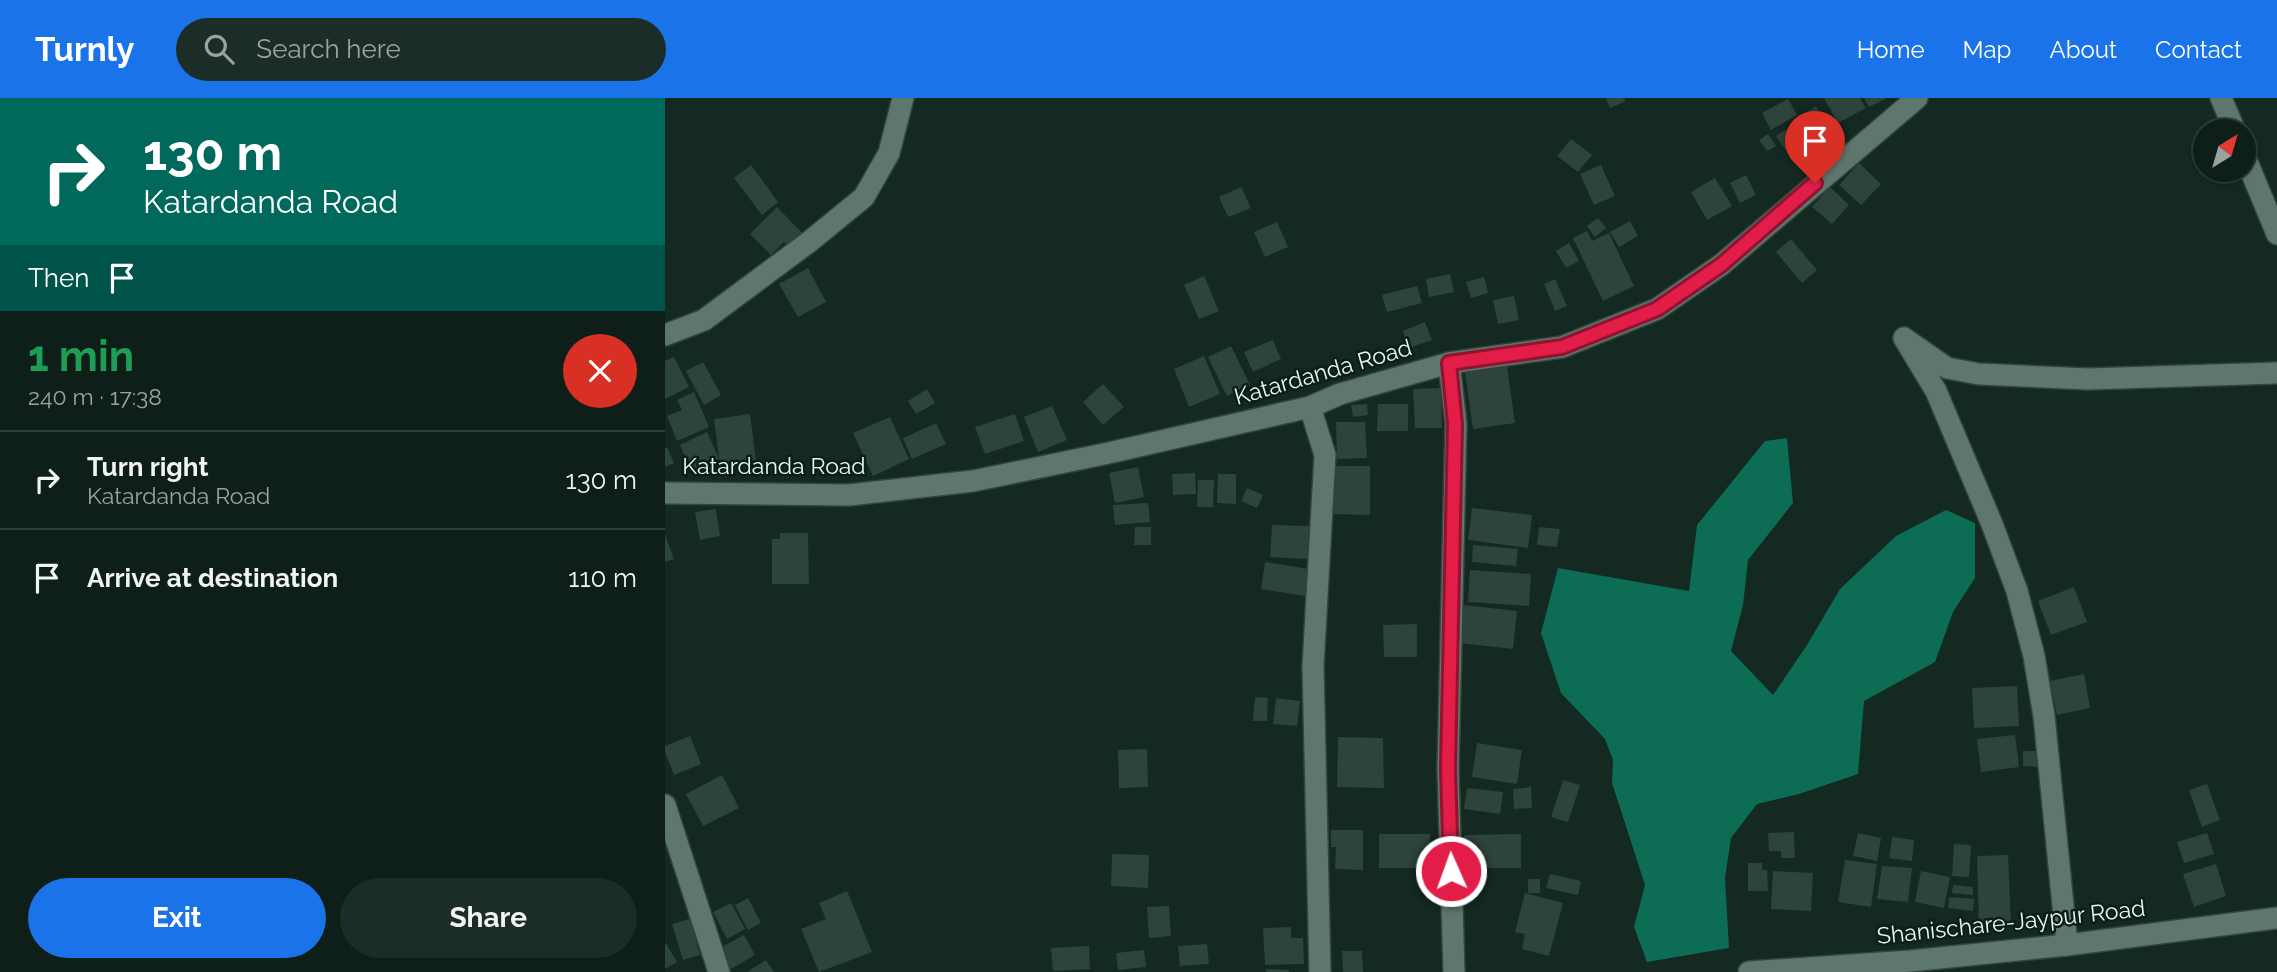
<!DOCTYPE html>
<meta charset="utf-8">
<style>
:root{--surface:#0e1f19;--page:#1c2c26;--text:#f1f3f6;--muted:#9ba2a2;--line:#2e3d38;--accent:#1a73e8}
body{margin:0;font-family:Raleway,sans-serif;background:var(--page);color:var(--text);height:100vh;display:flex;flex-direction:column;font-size:26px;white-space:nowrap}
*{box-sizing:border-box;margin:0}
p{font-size:23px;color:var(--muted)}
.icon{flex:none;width:38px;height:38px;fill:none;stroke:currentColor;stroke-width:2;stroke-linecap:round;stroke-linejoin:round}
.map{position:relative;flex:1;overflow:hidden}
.side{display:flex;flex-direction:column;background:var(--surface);width:665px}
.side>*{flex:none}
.guide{background:#00695c;color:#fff;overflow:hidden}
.needle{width:46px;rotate:37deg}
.buttons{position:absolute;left:1528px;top:21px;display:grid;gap:14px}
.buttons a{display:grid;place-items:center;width:63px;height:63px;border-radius:50%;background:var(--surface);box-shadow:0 2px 5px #0004,0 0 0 2px var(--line);font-size:35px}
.pin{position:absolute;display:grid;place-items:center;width:60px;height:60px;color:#fff;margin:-72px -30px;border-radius:50% 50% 50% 0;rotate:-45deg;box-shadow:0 0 7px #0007}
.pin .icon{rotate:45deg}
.me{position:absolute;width:77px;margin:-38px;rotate:358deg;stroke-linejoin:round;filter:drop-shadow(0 0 5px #0008)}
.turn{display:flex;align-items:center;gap:24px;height:147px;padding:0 28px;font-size:32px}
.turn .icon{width:91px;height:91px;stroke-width:2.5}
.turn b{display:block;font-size:49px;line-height:60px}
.then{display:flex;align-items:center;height:66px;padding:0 28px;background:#0003;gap:14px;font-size:26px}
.round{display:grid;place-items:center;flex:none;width:74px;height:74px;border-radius:37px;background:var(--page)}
.head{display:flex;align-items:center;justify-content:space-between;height:119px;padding:0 28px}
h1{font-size:42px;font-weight:700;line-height:52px;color:#1e9e55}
.primary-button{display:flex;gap:14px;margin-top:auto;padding:14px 28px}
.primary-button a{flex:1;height:80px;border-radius:42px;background:var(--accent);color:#fff;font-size:28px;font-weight:700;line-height:80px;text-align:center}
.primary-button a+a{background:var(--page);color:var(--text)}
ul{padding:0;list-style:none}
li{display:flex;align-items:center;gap:21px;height:98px;padding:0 28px;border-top:2px solid var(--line)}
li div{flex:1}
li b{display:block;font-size:26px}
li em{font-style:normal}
header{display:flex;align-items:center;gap:42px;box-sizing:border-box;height:98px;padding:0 35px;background:var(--accent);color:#fff}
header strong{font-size:33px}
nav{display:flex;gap:38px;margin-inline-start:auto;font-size:24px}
.search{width:490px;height:63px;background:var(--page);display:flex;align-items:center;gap:18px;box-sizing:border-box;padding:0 24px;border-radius:38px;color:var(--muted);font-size:26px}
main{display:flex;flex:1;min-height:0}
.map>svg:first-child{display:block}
</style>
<header>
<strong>Turnly</strong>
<div class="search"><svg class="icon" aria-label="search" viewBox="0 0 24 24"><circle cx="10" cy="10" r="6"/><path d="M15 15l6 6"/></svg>Search here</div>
<nav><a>Home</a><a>Map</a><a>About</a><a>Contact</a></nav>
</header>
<main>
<section class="side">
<div class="guide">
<div class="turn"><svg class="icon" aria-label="right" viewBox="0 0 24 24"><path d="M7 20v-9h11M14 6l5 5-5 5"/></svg><div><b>130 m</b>Katardanda Road</div></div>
<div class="then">Then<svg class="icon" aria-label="arrive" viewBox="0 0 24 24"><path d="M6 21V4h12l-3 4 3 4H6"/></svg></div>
</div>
<div class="head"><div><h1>1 min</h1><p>240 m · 17:38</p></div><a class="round" style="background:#d93025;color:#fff"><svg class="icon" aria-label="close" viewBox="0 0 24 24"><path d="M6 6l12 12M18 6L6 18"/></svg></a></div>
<ul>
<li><svg class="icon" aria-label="right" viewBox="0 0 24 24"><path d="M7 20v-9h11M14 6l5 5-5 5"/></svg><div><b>Turn right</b><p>Katardanda Road</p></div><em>130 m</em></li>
<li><svg class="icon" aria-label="arrive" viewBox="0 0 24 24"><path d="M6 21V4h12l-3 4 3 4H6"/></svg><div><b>Arrive at destination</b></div><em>110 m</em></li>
</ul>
<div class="primary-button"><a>Exit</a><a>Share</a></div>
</section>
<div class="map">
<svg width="1612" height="874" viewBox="0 0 1612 874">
<rect width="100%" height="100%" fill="#132921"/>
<!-- forest -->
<path fill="#0c6c54" d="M1122 340 1128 405 1083 462 1078 507 1066 553 1108 597 1142 547 1175 491 1231 438 1281 412 1310 425V480L1288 514 1270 564 1199 603 1193 676 1134 696 1092 706 1066 740 1060 780 1064 850 982 864 969 829 980 787 947 685 948 662 940 641 896 595 876 535 893 470 1024 493 1032 427 1100 343Z"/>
<!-- building -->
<g fill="#2d443b">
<path d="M941 0H959L961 3 945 10Z"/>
<path d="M1159 0H1195L1201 10 1173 25Z"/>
<path d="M1199 0H1222L1204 9Z"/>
<path d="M1123 1 1132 17 1106 32 1097 15Z"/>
<path d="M1151 8 1159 22 1148 29 1139 16Z"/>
<path d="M1138 21 1147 34 1120 52 1111 38Z"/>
<path d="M1103 36 1111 48 1102 53 1094 42Z"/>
<path d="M906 41 927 57 913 74 892 58Z"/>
<path d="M1194 65 1216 86 1196 107 1174 87Z"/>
<path d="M86 67 113 104 97 117 69 80Z"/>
<path d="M936 67 950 98 929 107 915 76Z"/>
<path d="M1081 77 1091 97 1075 105 1065 85Z"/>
<path d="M1050 80 1067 108 1042 122 1026 94Z"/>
<path d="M576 89 586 110 563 119 554 99Z"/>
<path d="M1165 89 1184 107 1167 126 1147 109Z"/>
<path d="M112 109 140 138 126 150 119 144 106 157 85 136Z"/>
<path d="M933 120 941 130 930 139 922 128Z"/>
<path d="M965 123 973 138 954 149 945 134Z"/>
<path d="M612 124 623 149 600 159 589 134Z"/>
<path d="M922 133 927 143 944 135 969 188 938 203 908 140Z"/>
<path d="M1126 141 1152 172 1137 185 1111 154Z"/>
<path d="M904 145 914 163 901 170 891 153Z"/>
<path d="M143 170 161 204 133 219 114 186Z"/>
<path d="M785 176 789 194 764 199 761 181Z"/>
<path d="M539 178 554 213 534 221 519 187Z"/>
<path d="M819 179 823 195 806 200 801 184Z"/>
<path d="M890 181 902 208 890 213 879 186Z"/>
<path d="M752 188 757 205 722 214 717 197Z"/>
<path d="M849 198 854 222 833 226 828 202Z"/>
<path d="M760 224 767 242 744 250 738 233Z"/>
<path d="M608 242 616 261 588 274 579 254Z"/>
<path d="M566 248 585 287 562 298 543 259Z"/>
<path d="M539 258 555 296 524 309 509 271Z"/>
<path d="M9 259 24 289 0 301V263Z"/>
<path d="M38 264 56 297 39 307 21 273Z"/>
<path d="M842 268 850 325 808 331 800 274Z"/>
<path d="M438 286 459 309 438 327 418 304Z"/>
<path d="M776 290 777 330H750L748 291Z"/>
<path d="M262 291 270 305 251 316 243 303Z"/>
<path d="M29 294 44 329 12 343 2 318 17 312 12 302Z"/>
<path d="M702 306 703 317 688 319 686 307Z"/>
<path d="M713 306H743V333H712Z"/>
<path d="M387 308 402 342 373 354 359 319Z"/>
<path d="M85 316 91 363 55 367 49 321Z"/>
<path d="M350 316 359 343 320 356 310 329Z"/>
<path d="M225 319 244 361 208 378 188 335Z"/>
<path d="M671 324H700L702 360 672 361Z"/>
<path d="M271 325 281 346 247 361 238 340Z"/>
<path d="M42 334 54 361 27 374 15 347Z"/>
<path d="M2 349 9 365 0 369V350Z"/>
<path d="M667 368H705V417L667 416Z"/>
<path d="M473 369 479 399 450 405 444 375Z"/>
<path d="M530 375 531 396 508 397 507 376Z"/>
<path d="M553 376H571V406L552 405Z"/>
<path d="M533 382H549L548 409H532Z"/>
<path d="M582 390 598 397 592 410 576 403Z"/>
<path d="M483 405 485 424 450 427 448 407Z"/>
<path d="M807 410 867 417 863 450 803 442Z"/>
<path d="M51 411 55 438 35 442 30 414Z"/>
<path d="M607 427 644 428 643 461 605 459Z"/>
<path d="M470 429H486V447H469Z"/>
<path d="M874 429 895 431 892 449 872 447Z"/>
<path d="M115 435H143L144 486H107V441H115Z"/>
<path d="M0 437 9 461 0 464Z"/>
<path d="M808 447 853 451 851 468 807 464Z"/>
<path d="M600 464 644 471 640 498 596 491Z"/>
<path d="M805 472 866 476 864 508 803 504Z"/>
<path d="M1409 489 1422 524 1386 537 1373 503Z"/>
<path d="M798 507 852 513 848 551 795 545Z"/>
<path d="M752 526V559H719L718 527Z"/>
<path d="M1419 576 1425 610 1392 617 1385 583Z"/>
<path d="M1352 588 1354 628 1309 630 1307 590Z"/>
<path d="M590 599 603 600 602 623H588Z"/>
<path d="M611 600 635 603 632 628 608 626Z"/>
<path d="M1350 637 1354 669 1316 674 1312 641Z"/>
<path d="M25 638 36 666 9 677 0 654V648Z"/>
<path d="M673 639 718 640 719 690 672 689Z"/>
<path d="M812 645 857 652 852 686 807 679Z"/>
<path d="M482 651 483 689 454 690 453 652Z"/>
<path d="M1358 653H1373V669L1358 668Z"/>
<path d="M57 677 74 710 38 728 21 696Z"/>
<path d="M898 682 915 687 903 724 886 719Z"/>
<path d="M1542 686 1555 722 1537 729 1524 692Z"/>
<path d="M866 689 867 710 849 711 848 691Z"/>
<path d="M802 690 838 694 835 716 799 711Z"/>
<path d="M666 732H698V772L670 771 671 749H666Z"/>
<path d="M1129 734 1130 760H1116V753H1104L1103 735Z"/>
<path d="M1193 735 1216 740 1212 763 1188 758Z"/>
<path d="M1542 735 1549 756 1519 765 1512 744Z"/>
<path d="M714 736H765L764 770H714Z"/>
<path d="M856 736V770H800L799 737Z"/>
<path d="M1227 739 1249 742 1247 763 1224 760Z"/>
<path d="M1289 746 1306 747 1304 779 1287 778Z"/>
<path d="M447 756 484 757 483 790 446 788Z"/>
<path d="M1343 757 1346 829 1314 830 1312 758Z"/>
<path d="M1180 762 1212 766 1206 809 1173 804Z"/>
<path d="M1083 765H1097V772H1102L1103 793H1083Z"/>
<path d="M1551 766 1561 798 1529 809 1518 776Z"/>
<path d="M1217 768 1247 770 1243 804 1212 801Z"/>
<path d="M1108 773 1148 775 1146 813 1106 811Z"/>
<path d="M1256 773 1285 779 1279 810 1250 804Z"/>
<path d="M885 776 916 783 913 797 881 790Z"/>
<rect x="863" y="781" width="12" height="14"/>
<path d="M1288 787 1308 789V797L1287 795Z"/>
<path d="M182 793 207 854 154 874 136 831 161 821 154 805Z"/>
<path d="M860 795 898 805 884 858 857 851 860 836 850 834Z"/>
<path d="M1284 799 1309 801 1308 813 1283 810Z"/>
<path d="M83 800 96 825 83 832 70 807Z"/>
<path d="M66 805 80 831 62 841 48 814Z"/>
<path d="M504 808 506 838 484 840 482 809Z"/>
<path d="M25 821 35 857 18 862 7 826Z"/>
<path d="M626 829V840H638L639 866 600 867 598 830Z"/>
<path d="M79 837 90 857 66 871 55 850Z"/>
<path d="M0 844 12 864 0 871Z"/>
<path d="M542 846 544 866 515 868 513 848Z"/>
<path d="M424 848 425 871 388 873 386 850Z"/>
<path d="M479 852 481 869 453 872 451 855Z"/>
<path d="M677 853H697L698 874H678Z"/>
<path d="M101 862 109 874H82Z"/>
<path d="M601 871 624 872V874H601Z"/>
</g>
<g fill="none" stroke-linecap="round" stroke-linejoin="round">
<!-- minor casing -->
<g stroke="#33443d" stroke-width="24">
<g id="minor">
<path d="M1556 0 1570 33"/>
<path d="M1578 54 1612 136"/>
<path d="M0 237 39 222 144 144 199 99 224 55 238 0"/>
<path d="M784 265 791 326 783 671 789 874"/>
<path d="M645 309 660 357 648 568 655 874"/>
<path d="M0 395 184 397 308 383 439 356 645 309 675 296 784 265 897 249 992 211 1056 167 1252 0"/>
<path d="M0 707 54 874"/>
<path d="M1402 847 1379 618 1369 558 1352 493 1327 426 1271 293 1239 240 1282 270 1314 276 1423 281 1612 275"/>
<path d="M1084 874 1245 863 1402 847 1612 820"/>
</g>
</g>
<!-- minor -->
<use href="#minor" stroke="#5e776d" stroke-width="21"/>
</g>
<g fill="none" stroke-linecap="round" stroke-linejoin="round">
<!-- route casing -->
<g stroke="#92132f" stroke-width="18">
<path id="route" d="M786 773 783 671 790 326 784 265 897 249 992 211 1056 167 1150 85"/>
</g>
<!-- route -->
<use href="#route" stroke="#e11d48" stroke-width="12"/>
</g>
<g text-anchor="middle" stroke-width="5" stroke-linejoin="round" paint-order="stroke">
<!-- street labels -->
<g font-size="23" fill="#e8f6f0" stroke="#091f18">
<text transform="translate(658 274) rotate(-16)" y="8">Katardanda Road</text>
<text x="109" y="376">Katardanda Road</text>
<text transform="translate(1346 824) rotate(-6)" y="8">Shanischare-Jaypur Road</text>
</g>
</g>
</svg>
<div class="buttons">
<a><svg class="needle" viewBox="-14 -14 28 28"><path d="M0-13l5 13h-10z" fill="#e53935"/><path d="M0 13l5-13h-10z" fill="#9ba2a2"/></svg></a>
</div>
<div class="pin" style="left:1150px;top:85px;background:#d93025"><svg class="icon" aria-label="arrive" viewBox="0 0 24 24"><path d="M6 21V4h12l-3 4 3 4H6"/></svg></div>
<svg class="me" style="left:786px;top:773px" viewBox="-20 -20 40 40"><circle r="17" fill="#e11d48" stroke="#fff" stroke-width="3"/><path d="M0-11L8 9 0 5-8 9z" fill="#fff"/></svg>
</div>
</main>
